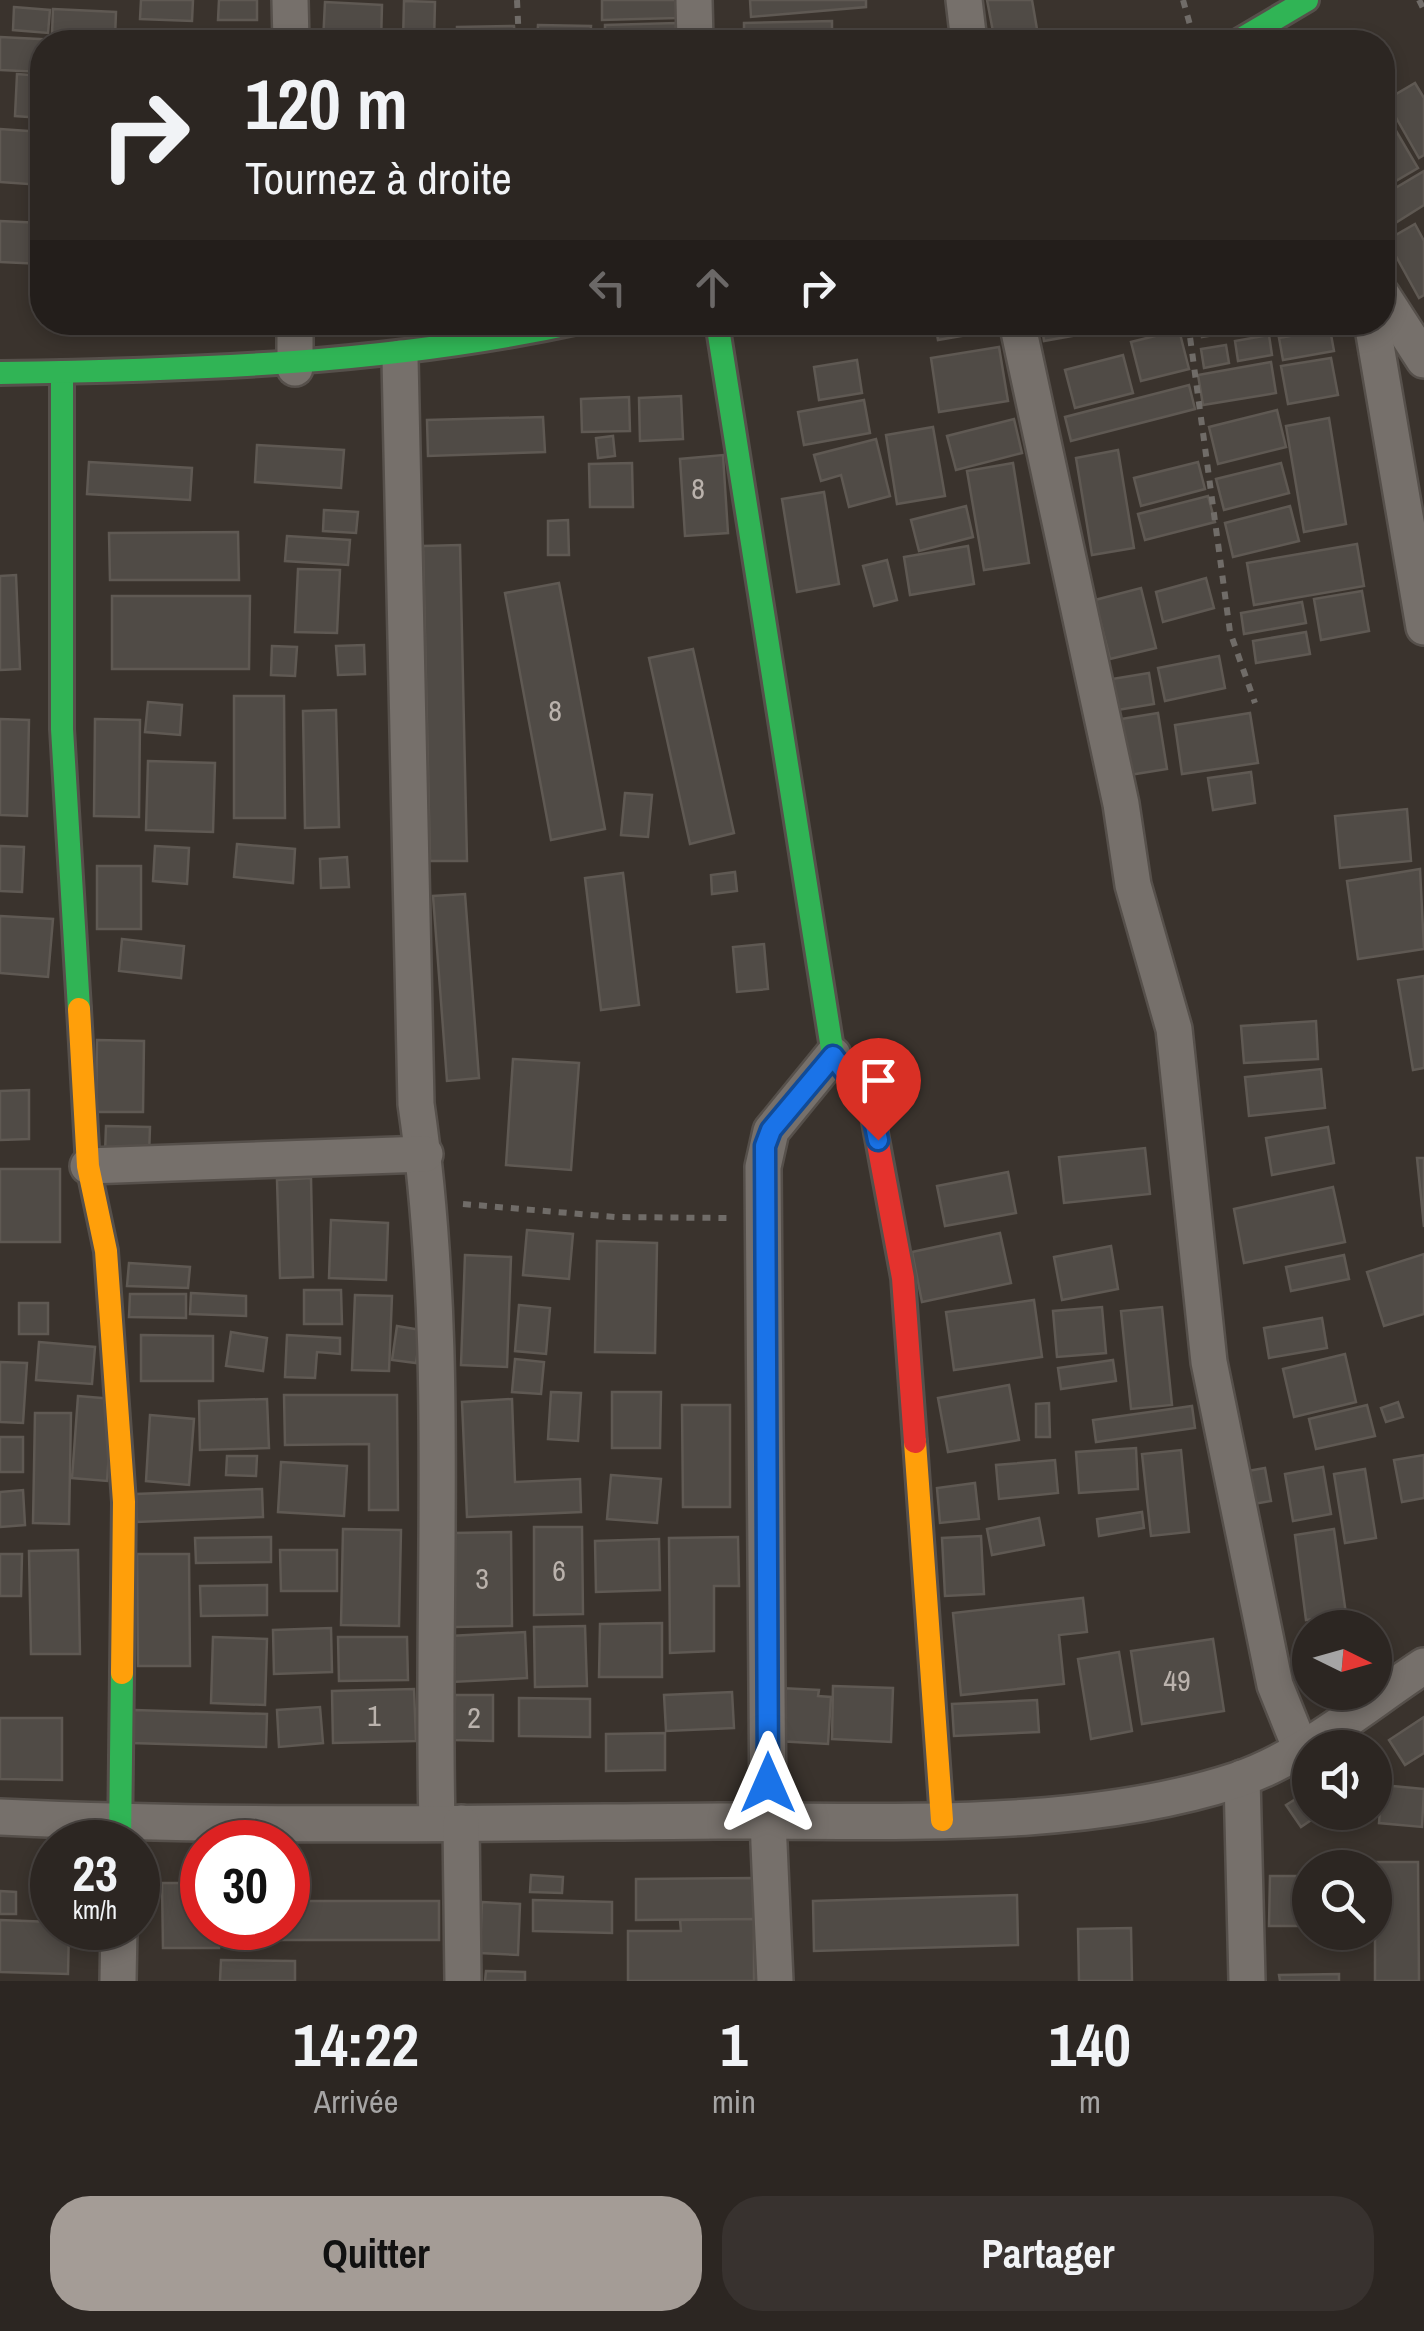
<!DOCTYPE html>
<html lang="fr">
<meta charset="utf-8">
<style>
:root{--surface:#2c2622;--page:#38322f;--text:#f1f3f6;--muted:#a6a5a5;--line:#484340;--accent:#a49c96}
body{margin:0;font-family:"Archivo Narrow",sans-serif;background:var(--page);color:var(--text);height:100vh;display:flex;flex-direction:column;font-size:38px;white-space:nowrap}
*{box-sizing:border-box;margin:0}
p{font-size:32px;color:var(--muted)}
.icon{flex:none;width:55px;height:55px;fill:none;stroke:currentColor;stroke-width:2;stroke-linecap:round;stroke-linejoin:round}
.map{position:relative;height:1981px;overflow:hidden}
.panel{display:flex;flex-direction:column;background:var(--surface);flex:1}
.panel>*{flex:none}
.banner{position:absolute;left:30px;top:30px;width:1365px;height:305px;border-radius:40px;box-shadow:0 5px 15px #0003,0 0 0 2px var(--line);background:#2c2622;color:var(--text);overflow:hidden}
.needle{width:65px;rotate:95deg}
.controls{position:absolute;left:1292px;top:1610px;display:grid;gap:20px}
.controls a{display:grid;place-items:center;width:100px;height:100px;border-radius:50%;background:var(--surface);box-shadow:0 5px 15px #0003,0 0 0 2px var(--line);font-size:50px}
.speed{position:absolute;left:30px;top:1820px;display:flex;gap:20px;font-size:50px;font-weight:700;text-align:center}
.speed>*{display:grid;place-content:center;width:130px;height:130px;border-radius:50%;background:var(--surface);box-shadow:0 5px 15px #0003,0 0 0 2px var(--line);line-height:1}
.speed small{font-size:25px;font-weight:400}
.speed .limit{border:15px solid #d22;background:#fff;color:#111}
.pin{position:absolute;display:grid;place-items:center;width:85px;height:85px;color:#fff;margin:-102px -42px;border-radius:50% 50% 50% 0;rotate:-45deg;box-shadow:0 0 10px #0007}
.pin .icon{rotate:45deg}
.me{position:absolute;width:110px;margin:-55px;rotate:0deg;stroke-linejoin:round;filter:drop-shadow(0 0 8px #0008)}
.turn{display:flex;align-items:center;gap:35px;height:210px;padding:0 50px;font-size:45px}
.turn .icon{width:130px;height:130px;stroke-width:2.5}
.turn b{display:block;font-size:70px;line-height:85px}
.lanes{display:flex;align-items:center;height:95px;padding:0 50px;background:#0003;justify-content:center;gap:50px;direction:ltr}
.lanes .off{opacity:.35}
.eta{display:flex;justify-content:space-evenly;align-items:center;height:170px;text-align:center}
.eta b{font-size:60px;font-weight:700;line-height:70px}
.button{display:flex;gap:20px;margin-top:auto;padding:20px 50px}
.button a{flex:1;height:115px;border-radius:40px;background:var(--accent);color:#111;font-size:40px;font-weight:700;line-height:115px;text-align:center}
.button a+a{background:var(--page);color:var(--text)}
.map>svg:first-child{display:block}
</style>
<div class="map">
<svg width="1424" height="1981" viewBox="0 0 1424 1981">
<rect width="100%" height="100%" fill="#3a332d"/>
<!-- building -->
<g fill="#504b46" stroke="#5f5953" stroke-width="2.5">
<path d="M141 0H193L192 21 140 19Z"/>
<path d="M219 0H257V20H218Z"/>
<path d="M602 0H676L677 18 602 20Z"/>
<path d="M750 0H866V7L751 17Z"/>
<path d="M987 0H1032L1038 35 995 42Z"/>
<path d="M404 1 435 2 434 42H403Z"/>
<path d="M325 2 382 5 381 42H323Z"/>
<path d="M14 7 50 10 48 33 13 30Z"/>
<path d="M53 9 116 12 115 38 52 34Z"/>
<path d="M832 21V42H744V23Z"/>
<path d="M676 23V42H605V25Z"/>
<path d="M538 25 591 26 590 42H537Z"/>
<path d="M514 26 515 42H457V27Z"/>
<path d="M0 37 58 40 57 42H42V72L0 70Z"/>
<path d="M17 74 42 76V118L15 116Z"/>
<path d="M1415 83 1424 98V155L1419 158 1386 100Z"/>
<path d="M1382 107 1418 168 1382 189Z"/>
<path d="M0 129 42 132V185L0 182Z"/>
<path d="M1424 171V205L1389 227 1382 216V196Z"/>
<path d="M0 221 42 223V264L0 262Z"/>
<path d="M1415 224 1424 241V295L1419 298 1387 240Z"/>
<path d="M935 322H1001L1002 329 938 340Z"/>
<path d="M1041 322H1150L1044 341Z"/>
<path d="M1200 322H1260L1261 327 1202 337Z"/>
<path d="M1330 329 1334 351 1283 360 1279 338Z"/>
<path d="M1179 330 1189 369 1141 381 1131 342Z"/>
<path d="M1269 335 1272 355 1238 361 1235 341Z"/>
<path d="M1226 345 1229 363 1204 368 1201 349Z"/>
<path d="M999 347 1008 401 939 412 931 358Z"/>
<path d="M1123 355 1133 393 1075 408 1065 370Z"/>
<path d="M1331 358 1338 395 1288 404 1281 366Z"/>
<path d="M857 360 862 393 819 400 814 367Z"/>
<path d="M1271 362 1276 393 1203 405 1198 375Z"/>
<path d="M1189 385 1195 409 1071 441 1065 417Z"/>
<path d="M681 396 683 439 640 441 639 398Z"/>
<path d="M629 397 630 431 582 432 581 399Z"/>
<path d="M864 400 870 433 804 445 798 412Z"/>
<path d="M1277 410 1286 447 1218 464 1209 427Z"/>
<path d="M543 417 545 452 428 456 427 420Z"/>
<path d="M1329 418 1346 524 1304 532 1286 426Z"/>
<path d="M1014 419 1022 453 956 470 947 436Z"/>
<path d="M933 427 945 496 897 504 886 435Z"/>
<path d="M613 436 615 456 598 458 596 438Z"/>
<path d="M876 439 890 496 849 507 841 475 821 481 814 455Z"/>
<path d="M257 445 344 450 341 488 255 482Z"/>
<path d="M1118 450 1134 548 1092 555 1076 458Z"/>
<path d="M723 455 728 533 685 536 680 459Z"/>
<path d="M89 462 192 468 190 500 87 494Z"/>
<path d="M1198 462 1205 489 1141 506 1134 478Z"/>
<path d="M632 463 633 507H590L589 464Z"/>
<path d="M1013 463 1029 563 984 570 967 471Z"/>
<path d="M1281 463 1289 493 1224 510 1216 479Z"/>
<path d="M824 492 839 584 797 592 782 499Z"/>
<path d="M1208 496 1215 522 1145 540 1138 514Z"/>
<path d="M966 506 973 537 919 551 911 520Z"/>
<path d="M1290 506 1299 541 1233 557 1225 523Z"/>
<path d="M324 510 358 512 356 533 323 531Z"/>
<path d="M568 520 569 555H548V521Z"/>
<path d="M238 532 239 580H110L109 533Z"/>
<path d="M287 536 350 540 348 565 285 561Z"/>
<path d="M1357 544 1364 586 1254 605 1247 563Z"/>
<path d="M460 545 467 861H430L423 546Z"/>
<path d="M968 546 974 584 910 595 904 557Z"/>
<path d="M887 560 897 600 874 606 863 566Z"/>
<path d="M298 569 340 570 337 633 295 632Z"/>
<path d="M16 575 20 669 0 670V576Z"/>
<path d="M1206 578 1214 608 1163 622 1156 592Z"/>
<path d="M559 583 605 829 551 840 505 593Z"/>
<path d="M1141 588 1156 648 1110 659 1095 600Z"/>
<path d="M1362 591 1369 631 1321 640 1314 599Z"/>
<path d="M112 596H250L249 669H112Z"/>
<path d="M1302 602 1306 623 1244 634 1241 613Z"/>
<path d="M1306 632 1310 654 1256 663 1253 641Z"/>
<path d="M364 645 365 674 338 675 336 646Z"/>
<path d="M272 646 297 647 295 676 271 675Z"/>
<path d="M693 649 734 833 690 844 649 658Z"/>
<path d="M1219 656 1225 688 1165 701 1158 668Z"/>
<path d="M1149 673 1154 704 1111 711 1106 680Z"/>
<path d="M234 696H284L285 818H234Z"/>
<path d="M148 702 182 705 180 735 145 732Z"/>
<path d="M336 710 339 827 305 828 303 711Z"/>
<path d="M1158 713 1167 769 1123 776 1115 720Z"/>
<path d="M1250 713 1258 763 1182 774 1175 725Z"/>
<path d="M0 719 29 720 27 816 0 815Z"/>
<path d="M95 719 140 720 139 817 94 816Z"/>
<path d="M148 761 215 763 213 832 146 830Z"/>
<path d="M1251 772 1255 803 1213 810 1208 778Z"/>
<path d="M625 793 652 795 648 837 621 835Z"/>
<path d="M1407 809 1411 861 1340 868 1335 816Z"/>
<path d="M237 844 295 849 293 883 234 877Z"/>
<path d="M0 846 24 847 22 892 0 891Z"/>
<path d="M155 846 189 848 187 884 153 881Z"/>
<path d="M347 857 349 887 321 888 320 859Z"/>
<rect x="97" y="866" width="44" height="63"/>
<path d="M1420 869 1424 949 1358 959 1347 881Z"/>
<path d="M735 872 737 891 712 894 711 875Z"/>
<path d="M623 873 639 1005 601 1010 585 878Z"/>
<path d="M465 894 479 1078 447 1081 433 896Z"/>
<path d="M0 916 53 919 48 977 0 973Z"/>
<path d="M122 939 184 946 181 978 119 971Z"/>
<path d="M764 944 768 989 737 992 733 947Z"/>
<path d="M1424 976V1068L1413 1070 1398 980Z"/>
<path d="M1316 1021 1318 1059 1244 1063 1241 1026Z"/>
<path d="M97 1040 144 1041 143 1112H96Z"/>
<path d="M513 1059 579 1063 571 1170 506 1165Z"/>
<path d="M1321 1069 1325 1108 1249 1116 1245 1077Z"/>
<path d="M29 1090V1139L0 1140V1091Z"/>
<path d="M106 1126 150 1127 149 1156 105 1153Z"/>
<path d="M1328 1127 1334 1163 1272 1175 1266 1138Z"/>
<path d="M1145 1148 1150 1194 1064 1203 1059 1157Z"/>
<path d="M1417 1158H1424V1227Z"/>
<rect x="0" y="1169" width="60" height="73"/>
<path d="M1008 1172 1016 1213 945 1226 937 1186Z"/>
<path d="M311 1178 313 1277 280 1278 277 1180Z"/>
<path d="M1333 1187 1345 1242 1244 1263 1234 1209Z"/>
<path d="M331 1220 388 1223 386 1280 329 1278Z"/>
<path d="M527 1230 573 1234 569 1279 523 1275Z"/>
<path d="M1000 1233 1011 1283 922 1302 912 1252Z"/>
<path d="M597 1241 657 1243 655 1353 595 1352Z"/>
<path d="M1111 1246 1118 1289 1062 1300 1054 1257Z"/>
<path d="M1424 1254V1314L1384 1326 1367 1272Z"/>
<path d="M465 1255 511 1257 507 1367 461 1365Z"/>
<path d="M1344 1255 1349 1279 1291 1291 1286 1267Z"/>
<path d="M129 1263 190 1267 188 1288 127 1286Z"/>
<path d="M304 1290H341L342 1324H304Z"/>
<path d="M191 1293 246 1296V1316L190 1314Z"/>
<path d="M130 1294H186V1318L129 1317Z"/>
<path d="M355 1295 392 1296 389 1371 352 1370Z"/>
<path d="M1034 1300 1042 1357 954 1370 946 1312Z"/>
<rect x="19" y="1303" width="29" height="31"/>
<path d="M519 1305 550 1308 546 1354 515 1351Z"/>
<path d="M1102 1307 1106 1353 1057 1357 1053 1311Z"/>
<path d="M1162 1307 1172 1405 1131 1409 1121 1311Z"/>
<path d="M1322 1318 1327 1348 1269 1358 1264 1328Z"/>
<path d="M397 1326 421 1330 416 1363 392 1360Z"/>
<path d="M231 1332 267 1338 263 1371 226 1366Z"/>
<path d="M141 1335 213 1336V1381H141Z"/>
<path d="M287 1335 340 1338V1354L317 1352 315 1378 285 1377Z"/>
<path d="M39 1342 95 1347 92 1384 36 1380Z"/>
<path d="M1345 1354 1356 1402 1294 1417 1283 1369Z"/>
<path d="M515 1359 544 1362 541 1394 512 1392Z"/>
<path d="M1113 1360 1116 1381 1061 1389 1058 1368Z"/>
<path d="M0 1362 27 1363 23 1423 0 1422Z"/>
<path d="M1009 1385 1019 1440 948 1452 938 1398Z"/>
<path d="M551 1392 581 1393 578 1441 548 1439Z"/>
<path d="M612 1392H661L660 1448H612Z"/>
<path d="M284 1395H397L398 1510H369V1444L285 1445Z"/>
<path d="M78 1396 113 1399 107 1481 72 1478Z"/>
<path d="M267 1399 269 1448 200 1450 199 1401Z"/>
<path d="M512 1399 515 1482 580 1479 581 1512 467 1517 462 1402Z"/>
<path d="M1398 1402 1403 1417 1386 1422 1381 1408Z"/>
<path d="M1049 1403 1050 1437H1036V1404Z"/>
<path d="M682 1405H730V1507H683Z"/>
<path d="M1367 1405 1375 1436 1316 1449 1309 1419Z"/>
<path d="M1192 1406 1195 1428 1096 1442 1093 1420Z"/>
<path d="M35 1413H71L69 1524 33 1523Z"/>
<path d="M150 1415 194 1419 189 1485 146 1481Z"/>
<rect x="0" y="1437" width="23" height="35"/>
<path d="M1136 1448 1138 1489 1079 1493 1076 1452Z"/>
<path d="M1181 1450 1189 1532 1151 1536 1142 1454Z"/>
<path d="M1424 1455V1498L1402 1502 1394 1460Z"/>
<path d="M227 1456H257L256 1476 226 1475Z"/>
<path d="M1055 1460 1058 1493 999 1499 996 1465Z"/>
<path d="M281 1462 347 1466 344 1516 278 1512Z"/>
<path d="M1323 1467 1331 1514 1293 1521 1285 1474Z"/>
<path d="M1265 1468 1271 1501 1248 1505 1242 1472Z"/>
<path d="M1365 1469 1376 1538 1345 1543 1334 1474Z"/>
<path d="M611 1475 661 1479 657 1523 607 1519Z"/>
<path d="M975 1483 979 1519 940 1523 937 1488Z"/>
<path d="M262 1489 263 1517 137 1522 136 1494Z"/>
<path d="M23 1490 25 1525 0 1527V1492Z"/>
<path d="M1142 1512 1144 1528 1099 1536 1097 1519Z"/>
<path d="M1039 1518 1044 1545 992 1555 987 1529Z"/>
<path d="M534 1527H582L583 1614 534 1615Z"/>
<path d="M343 1529 401 1530 399 1626 341 1625Z"/>
<path d="M1334 1529 1346 1614 1306 1620 1295 1535Z"/>
<path d="M511 1532 512 1626 454 1627 453 1533Z"/>
<path d="M981 1536 984 1594 945 1596 942 1538Z"/>
<path d="M271 1537V1562L196 1563 195 1538Z"/>
<path d="M738 1537 739 1586H714V1651L670 1653 669 1538Z"/>
<path d="M659 1539 660 1590 596 1592 595 1541Z"/>
<path d="M78 1550 80 1654H31L29 1551Z"/>
<path d="M280 1550H337V1591H281Z"/>
<path d="M0 1554H22L21 1596H0Z"/>
<path d="M137 1554H189L190 1666H138Z"/>
<path d="M267 1585V1615L201 1616 200 1586Z"/>
<path d="M1083 1598 1087 1632 1059 1635 1064 1684 961 1695 953 1613Z"/>
<path d="M662 1623V1677H599L600 1624Z"/>
<path d="M585 1626 587 1686 535 1687 534 1627Z"/>
<path d="M331 1628 332 1672 274 1674 273 1630Z"/>
<path d="M525 1632 527 1678 452 1682 450 1636Z"/>
<path d="M213 1637 267 1639 265 1705 211 1703Z"/>
<path d="M338 1637H407L408 1680 339 1681Z"/>
<path d="M1213 1639 1224 1711 1142 1724 1131 1651Z"/>
<path d="M1119 1652 1132 1731 1091 1739 1078 1659Z"/>
<path d="M833 1686 893 1688 891 1742 832 1739Z"/>
<path d="M780 1688 819 1690 818 1696 831 1697 828 1744 777 1741Z"/>
<path d="M414 1689 416 1741 333 1743 332 1691Z"/>
<path d="M732 1692 734 1728 666 1731 664 1695Z"/>
<path d="M455 1695H493V1741L454 1740Z"/>
<path d="M519 1698 590 1699V1737L519 1736Z"/>
<path d="M1037 1700 1039 1732 954 1736 952 1704Z"/>
<path d="M320 1707 323 1743 279 1747 277 1710Z"/>
<path d="M134 1710 267 1714 266 1747 132 1743Z"/>
<path d="M1424 1717V1753L1405 1765 1389 1740Z"/>
<path d="M0 1718H62V1780L0 1779Z"/>
<path d="M665 1733V1770L606 1771V1734Z"/>
<path d="M1382 1785 1424 1789 1422 1827 1379 1823Z"/>
<path d="M1310 1790V1812H1323L1301 1827 1286 1805Z"/>
<path d="M1375 1862H1418L1419 1981H1375Z"/>
<path d="M531 1875 563 1877 562 1893 530 1892Z"/>
<path d="M1270 1876H1308L1310 1926H1269Z"/>
<path d="M753 1878 754 1919 636 1920V1879Z"/>
<path d="M162 1883H202V1928H219V1948H163Z"/>
<path d="M0 1891 16 1892V1914H0Z"/>
<path d="M1017 1895 1018 1945 814 1951 813 1901Z"/>
<path d="M533 1900 612 1902V1933L533 1931Z"/>
<path d="M288 1901H439V1940H248V1928H288Z"/>
<path d="M482 1902 520 1904 518 1955 480 1953Z"/>
<path d="M754 1919V1981H628V1931H681L680 1920Z"/>
<path d="M0 1920 52 1922V1928H69L68 1974 0 1972Z"/>
<path d="M1131 1928 1132 1981H1079L1078 1929Z"/>
<path d="M221 1960 295 1961V1981H220Z"/>
<path d="M486 1971 525 1972V1981H485Z"/>
<path d="M1339 1974V1981H1280L1279 1975Z"/>
</g>
<g fill="none" stroke-linecap="round" stroke-linejoin="round">
<!-- street casing -->
<g stroke="#56504b" stroke-width="40">
<g id="street">
<path d="M290 0 291 42"/>
<path d="M694 0 695 42"/>
<path d="M964 0 969 42"/>
<path d="M1382 295 1424 360"/>
<path d="M295 322V368"/>
<path d="M1017 322 1121 804 1133 885 1174 1029 1209 1362 1275 1685 1300 1747"/>
<path d="M1372 322 1424 627"/>
<path d="M400 358 416 1104C451 1343 431 1583 437 1823"/>
<path d="M88 1166 425 1154"/>
<path d="M1242 1778 1247 1981"/>
<path d="M0 1817C239 1828 479 1823 719 1821 883 1820 1080 1832 1237 1780 1303 1758 1366 1704 1424 1666"/>
<path d="M461 1823 463 1981"/>
<path d="M118 1981 119 1928"/>
<path d="M775 1981 768 1821 763 1167 771 1131 833 1055"/>
</g>
</g>
<!-- fast casing -->
<g stroke="#56504b" stroke-width="28">
<g id="fast">
<path d="M1236 42 1307 0"/>
<path d="M717 322 833 1055 839 1063"/>
<path d="M62 372V729L79 1009"/>
<path d="M0 373C196 370 387 364 579 322"/>
<path d="M120 1842 122 1673"/>
</g>
</g>
<!-- slow casing -->
<g stroke="#56504b" stroke-width="28">
<g id="slow">
<path d="M79 1009 88 1166 106 1251 124 1502 122 1673"/>
<path d="M915 1442 942 1820"/>
</g>
</g>
<!-- jam casing -->
<g stroke="#56504b" stroke-width="28">
<path id="jam" d="M839 1063 871 1106 903 1278 915 1442"/>
</g>
<!-- path -->
<g stroke="#706c68" stroke-width="6" stroke-dasharray="8 8" stroke-linecap="butt">
<path d="M517 0 519 42"/>
<path d="M1183 0 1192 32"/>
<path d="M1419 0 1424 10"/>
<path d="M1188 322 1230 632 1255 703"/>
<path d="M463 1204 615 1217 729 1218"/>
</g>
<!-- street -->
<use href="#street" stroke="#76706b" stroke-width="35"/>
<!-- fast -->
<use href="#fast" stroke="#30b455" stroke-width="22"/>
<!-- slow -->
<use href="#slow" stroke="#ff9f0a" stroke-width="22"/>
<!-- jam -->
<use href="#jam" stroke="#e5322d" stroke-width="22"/>
</g>
<g fill="none" stroke-linecap="round" stroke-linejoin="round">
<!-- route casing -->
<g stroke="#114b97" stroke-width="25">
<path id="route" d="M768 1783 765 1146 771 1130 833 1056 871 1106 878 1140"/>
</g>
<!-- route -->
<use href="#route" stroke="#1a73e8" stroke-width="18"/>
</g>
<g text-anchor="middle" stroke-width="8" stroke-linejoin="round" paint-order="stroke">
<!-- number labels -->
<g font-size="30" fill="#bab2ac">
<text x="698" y="499">8</text>
<text x="555" y="721">8</text>
<text x="559" y="1581">6</text>
<text x="482" y="1589">3</text>
<text x="1177" y="1691">49</text>
<text x="374" y="1726">1</text>
<text x="474" y="1728">2</text>
</g>
</g>
</svg>
<div class="controls">
<a><svg class="needle" viewBox="-14 -14 28 28"><path d="M0-13l5 13h-10z" fill="#e53935"/><path d="M0 13l5-13h-10z" fill="#a6a5a5"/></svg></a>
<a><svg class="icon" aria-label="sound" viewBox="0 0 24 24"><path d="M4 9h4l5-4v14l-5-4H4zM17 9q2 3 0 6"/></svg></a>
<a><svg class="icon" aria-label="search" viewBox="0 0 24 24"><circle cx="10" cy="10" r="6"/><path d="M15 15l6 6"/></svg></a>
</div>
<div class="speed"><div>23<small>km/h</small></div><div class="limit">30</div></div>
<div class="pin" style="left:878px;top:1140px;background:#d93025"><svg class="icon" aria-label="arrive" viewBox="0 0 24 24"><path d="M6 21V4h12l-3 4 3 4H6"/></svg></div>
<svg class="me" style="left:768px;top:1783px" viewBox="-20 -20 40 40"><path d="M0-17L14 15 0 8-14 15z" fill="#1a73e8" stroke="#fff" stroke-width="4"/></svg>
<div class="banner">
<div class="turn"><svg class="icon" aria-label="right" viewBox="0 0 24 24"><path d="M7 20v-9h11M14 6l5 5-5 5"/></svg><div><b>120 m</b>Tournez à droite</div></div>
<div class="lanes"><svg class="icon off" aria-label="left" viewBox="0 0 24 24"><path d="M17 20v-9H6M10 6l-5 5 5 5"/></svg><svg class="icon off" aria-label="ahead" viewBox="0 0 24 24"><path d="M12 20V5M6 11l6-6 6 6"/></svg><svg class="icon" aria-label="right" viewBox="0 0 24 24"><path d="M7 20v-9h11M14 6l5 5-5 5"/></svg></div>
</div>
</div>
<section class="panel">
<div class="eta">
<div><b>14:22</b><p>Arrivée</p></div>
<div><b>1</b><p>min</p></div>
<div><b>140</b><p>m</p></div>
</div>
<div class="button"><a>Quitter</a><a>Partager</a></div>
</section>
